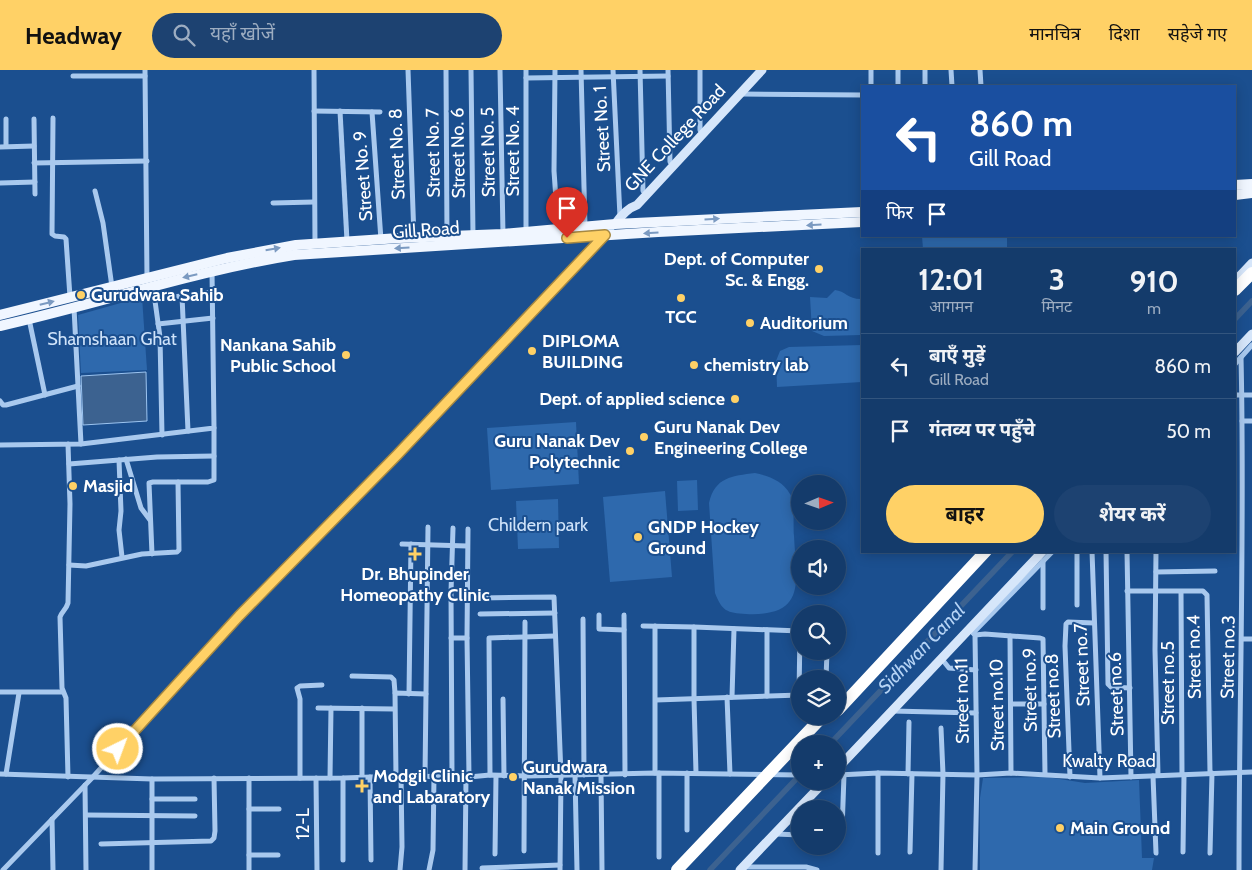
<!DOCTYPE html>
<html lang="hi">
<meta charset="utf-8">
<style>
:root{--surface:#143b6b;--page:#1d4271;--text:#f1f3f6;--muted:#9dadc1;--line:#33557e;--accent:#ffd166}
body{margin:0;font-family:Cabin,"Noto Sans Devanagari",sans-serif;background:var(--page);color:var(--text);height:100vh;display:flex;flex-direction:column;font-size:19px;white-space:nowrap}
*{box-sizing:border-box;margin:0}
p{font-size:16px;color:var(--muted)}
.icon{flex:none;width:28px;height:28px;fill:none;stroke:currentColor;stroke-width:2;stroke-linecap:round;stroke-linejoin:round}
.map{position:relative;flex:1;overflow:hidden}
.drawer{position:absolute;left:861px;top:178px;width:375px;height:305px;display:flex;flex-direction:column;background:var(--surface);border-radius:0px;box-shadow:0 2px 12px #0003,0 0 0 1px var(--line)}
.drawer>*{flex:none}
.hud{position:absolute;left:861px;top:15px;width:375px;height:152px;border-radius:0px;box-shadow:0 2px 12px #0003,0 0 0 1px var(--line);background:#1a4fa0;color:#fff;overflow:hidden}
.needle{width:32px;rotate:88deg}
.tools{position:absolute;left:791px;top:405px;display:grid;gap:10px}
.tools a{display:grid;place-items:center;width:55px;height:55px;border-radius:50%;background:var(--surface);box-shadow:0 2px 12px #0003,0 0 0 1px var(--line);font-size:25px}
.pin{position:absolute;display:grid;place-items:center;width:42px;height:42px;color:#fff;margin:-51px -21px;border-radius:50% 50% 50% 0;rotate:-45deg;box-shadow:0 0 5px #0007}
.pin .icon{rotate:45deg}
.me{position:absolute;width:55px;margin:-28px;rotate:42deg;stroke-linejoin:round;filter:drop-shadow(0 0 4px #0008)}
.turn{display:flex;align-items:center;gap:18px;height:105px;padding:0 25px;font-size:22px}
.turn .icon{width:65px;height:65px;stroke-width:2.5}
.turn b{display:block;font-size:35px;line-height:42px}
.then{display:flex;align-items:center;height:48px;padding:0 25px;background:#0003;gap:10px;font-size:19px}
.eta{display:flex;justify-content:space-evenly;align-items:center;height:85px;text-align:center}
.eta b{font-size:30px;font-weight:700;line-height:35px}
.action{display:flex;gap:10px;margin-top:auto;padding:10px 25px}
.action a{flex:1;height:58px;border-radius:30px;background:var(--accent);color:#111;font-size:20px;font-weight:700;line-height:58px;text-align:center}
.action a+a{background:var(--page);color:var(--text)}
ul{padding:0;list-style:none}
li{display:flex;align-items:center;gap:15px;height:65px;padding:0 25px;border-top:1px solid var(--line)}
li div{flex:1}
li b{display:block;font-size:19px}
li em{font-style:normal}
header{display:flex;align-items:center;gap:30px;box-sizing:border-box;height:70px;padding:0 25px;background:var(--accent);color:#111}
header strong{font-size:24px}
nav{display:flex;gap:28px;margin-inline-start:auto;font-size:18px}
.search{width:350px;height:45px;background:var(--page);display:flex;align-items:center;gap:12px;box-sizing:border-box;padding:0 18px;border-radius:28px;color:var(--muted);font-size:19px}
.map>svg:first-child{display:block}
</style>
<header>
<strong>Headway</strong>
<div class="search"><svg class="icon" aria-label="search" viewBox="0 0 24 24"><circle cx="10" cy="10" r="6"/><path d="M15 15l6 6"/></svg>यहाँ खोजें</div>
<nav><a>मानचित्र</a><a>दिशा</a><a>सहेजे गए</a></nav>
</header>
<div class="map">
<svg width="1252" height="800" viewBox="0 0 1252 800">
<rect width="100%" height="100%" fill="#1b4f8f"/>
<!-- green -->
<g fill="#2e69ad">
<path d="M922 166H1007V179H923Z"/>
<path d="M835 220C845 221 848 229 861 229V265L824 266 812 261 810 227 827 228Z"/>
<path d="M142 227 147 300 81 303 78 245Z"/>
<path d="M862 275V312L777 317 776 291 780 281 789 277Z"/>
<path d="M576 352 579 414 491 420 487 358Z"/>
<path d="M755 403C769 406 783 411 790 424 795 431 793 456 794 466 796 510 808 547 746 544 727 543 722 541 715 523L709 433C715 407 732 406 755 403Z"/>
<path d="M697 410 698 440 678 441 677 411Z"/>
<path d="M665 421 672 507 610 512 603 427Z"/>
<path d="M558 429 559 478 518 479 516 431Z"/>
<path d="M1047 707 1085 713 1139 710 1142 788H1154L1152 800H980V728L983 708Z"/>
</g>
<!-- water -->
<path fill="#3c6290" stroke="#9cc4f0" d="M146 302 147 351 83 355 81 306Z"/>
<g fill="none" stroke-linecap="round" stroke-linejoin="round">
<!-- canal -->
<g stroke="#3c6290" stroke-width="5.5">
<path d="M1235 249 1252 231"/>
<path d="M830 674 1013 481"/>
<path d="M710 800 800 705"/>
</g>
<!-- street -->
<g stroke="#a9c9ee" stroke-width="5">
<path d="M145 0 147 208"/>
<path d="M314 0 315 174"/>
<path d="M408 0 414 168"/>
<path d="M446 0 447 166"/>
<path d="M471 0 473 165"/>
<path d="M500 0 503 164"/>
<path d="M526 0V162"/>
<path d="M555 0 554 101 558 158"/>
<path d="M581 0 585 156"/>
<path d="M613 0 620 147"/>
<path d="M640 0 643 121"/>
<path d="M668 0 670 92"/>
<path d="M700 0V60"/>
<path d="M951 0 952 16"/>
<path d="M980 0 981 16"/>
<path d="M73 6H145"/>
<path d="M526 8 668 6"/>
<path d="M871 16V0"/>
<path d="M898 16V0"/>
<path d="M925 16V0"/>
<path d="M741 24 862 25"/>
<path d="M314 41 380 42"/>
<path d="M340 41 347 171"/>
<path d="M372 42 381 170"/>
<path d="M53 48 52 164 55 166 64 167 66 169 70 227"/>
<path d="M6 49V76"/>
<path d="M34 49 35 124"/>
<path d="M0 77 34 76"/>
<path d="M34 93 147 91"/>
<path d="M0 113 35 112"/>
<path d="M95 121 103 153 112 217"/>
<path d="M273 133 314 132"/>
<path d="M182 226 188 361"/>
<path d="M29 249 45 325"/>
<path d="M158 254 213 248"/>
<path d="M1235 294 1252 275"/>
<path d="M1235 325H1252"/>
<path d="M0 331 3 335H6L78 316"/>
<path d="M1242 351H1252"/>
<path d="M162 365 160 267 155 231 158 229 212 222"/>
<path d="M81 374 214 358 212 201"/>
<path d="M0 375 81 374 74 238"/>
<path d="M126 389 141 438 150 450"/>
<path d="M119 390 121 441 119 460 122 487"/>
<path d="M69 394 157 387 214 386"/>
<path d="M468 459 467 568 469 707"/>
<path d="M402 474 467 476"/>
<path d="M1077 481V535"/>
<path d="M1092 481 1100 708"/>
<path d="M1106 481 1108 614 1111 617 1130 618"/>
<path d="M1127 481 1131 707"/>
<path d="M1156 481 1155 580 1158 705"/>
<path d="M152 484 149 413 153 412H208L214 410V358"/>
<path d="M1043 491V538"/>
<path d="M69 495 86 496 142 484 177 482 179 480 178 412"/>
<path d="M1156 502 1215 501"/>
<path d="M1127 521H1203L1207 525 1210 703"/>
<path d="M1181 522 1182 704"/>
<path d="M480 528 554 527 561 705 560 800"/>
<path d="M480 544 555 543"/>
<path d="M599 545V559L624 560"/>
<path d="M624 545 625 705"/>
<path d="M583 549 584 705"/>
<path d="M643 556 694 557V629L696 703"/>
<path d="M655 556V703"/>
<path d="M694 557 800 561"/>
<path d="M969 558 975 565 977 705 975 800"/>
<path d="M767 560V626"/>
<path d="M973 563 1053 481"/>
<path d="M975 565 985 564 1040 568 1043 569 1045 704"/>
<path d="M1010 566 1011 703"/>
<path d="M451 568H467"/>
<path d="M1242 569H1252"/>
<path d="M941 588 949 598 976 600"/>
<path d="M352 606 391 607 394 610 395 623"/>
<path d="M826 609 827 581"/>
<path d="M0 622H63"/>
<path d="M409 624 411 474"/>
<path d="M838 624H844"/>
<path d="M799 625 800 561"/>
<path d="M727 627 730 704"/>
<path d="M732 627 734 559"/>
<path d="M503 629 504 706"/>
<path d="M656 630 800 625"/>
<path d="M1011 634H1044"/>
<path d="M318 638 394 639"/>
<path d="M892 641 976 643"/>
<path d="M659 703V787"/>
<path d="M0 704 152 709 343 708 401 706 469 707 490 705 527 706 655 703 800 705"/>
<path d="M6 704 19 623"/>
<path d="M908 704 909 652"/>
<path d="M490 705 489 568 555 566"/>
<path d="M575 705 577 800"/>
<path d="M601 705 602 800"/>
<path d="M838 705 878 703 977 705 1011 703 1100 708 1252 702"/>
<path d="M425 706 428 457"/>
<path d="M452 706 451 522 453 458"/>
<path d="M1153 706 1156 783"/>
<path d="M68 707 66 628 62 618 60 547C62 541 66 540 68 533L70 434 68 374"/>
<path d="M370 707 371 790"/>
<path d="M396 707 395 623 426 624"/>
<path d="M1070 707 1065 576 1066 554 1068 552 1094 553"/>
<path d="M300 708V629L297 618 300 616 322 615"/>
<path d="M316 708 317 800"/>
<path d="M330 708 331 638"/>
<path d="M362 708V638"/>
<path d="M85 715 86 800"/>
<path d="M152 729H195"/>
<path d="M249 739H279"/>
<path d="M86 745 195 746"/>
<path d="M52 749 53 800"/>
<path d="M687 760V703"/>
<path d="M776 764 800 765"/>
<path d="M838 765 842 761 844 705"/>
<path d="M101 774 211 771 214 768 215 761 214 708"/>
<path d="M524 781 525 552"/>
<path d="M910 782 912 704"/>
<path d="M1183 782 1184 705"/>
<path d="M878 783V703"/>
<path d="M1210 783 1212 703"/>
<path d="M495 784 496 706"/>
<path d="M249 785H278"/>
<path d="M343 790V708"/>
<path d="M743 797H806L817 800"/>
<path d="M482 798 560 795"/>
<path d="M3 800 92 708 239 545 397 385 615 155"/>
<path d="M152 800V709"/>
<path d="M249 800V708"/>
<path d="M400 800 402 777 401 706"/>
<path d="M429 800 433 780 434 706"/>
<path d="M465 800 466 707"/>
<path d="M941 800 943 704 941 658"/>
<path d="M1239 800C1239 629 1245 458 1241 287"/>
</g>
<!-- secondary -->
<g stroke="#d6e6fa" stroke-width="9">
<path d="M615 154C620 147 628 138 637 135L762 0"/>
<path d="M1235 211 1252 193"/>
<path d="M1235 282 1252 264"/>
<path d="M838 698 1043 481"/>
<path d="M740 800 825 711"/>
</g>
<!-- primary -->
<g stroke="#f0f6ff" stroke-width="10">
<path d="M1235 115 1252 114"/>
<path d="M1235 125 1252 123"/>
<path d="M0 245 227 188 296 175 399 168 503 164 615 154 862 142"/>
<path d="M0 256C98 234 194 201 294 185L658 162 862 152"/>
</g>
<!-- highway -->
<g stroke="#fff" stroke-width="12">
<path d="M1235 220 1252 203"/>
<path d="M838 640 986 481"/>
<path d="M677 800 823 646"/>
</g>
</g>
<!-- one-way arrows -->
<defs><path id="oneway-solid" d="M-6-.8H1V-3.2L6.5 0L1 3.2V.8H-6Z" transform="scale(1.25)"/></defs>
<g fill="#7b9ac1">
<use href="#oneway-solid" transform="translate(712 149) rotate(-4)"/>
<use href="#oneway-solid" transform="translate(814 155) rotate(177)"/>
<use href="#oneway-solid" transform="translate(651 163) rotate(176)"/>
<use href="#oneway-solid" transform="translate(402 178) rotate(176)"/>
<use href="#oneway-solid" transform="translate(273 179) rotate(-10)"/>
<use href="#oneway-solid" transform="translate(190 206) rotate(167)"/>
<use href="#oneway-solid" transform="translate(47 233) rotate(-14)"/>
</g>
<g fill="none" stroke-linecap="round" stroke-linejoin="round">
<!-- route casing -->
<g stroke="#a68842" stroke-width="12">
<path id="route" d="M118 679 239 546 397 385 605 165 567 168"/>
</g>
<!-- route -->
<use href="#route" stroke="#ffd166" stroke-width="9"/>
</g>
<!-- markers -->
<g fill="#ffd166" stroke="#1b4f8f" stroke-width="2">
<circle cx="819" cy="199" r="5"/>
<circle cx="81" cy="225" r="5"/>
<circle cx="681" cy="228" r="5"/>
<circle cx="750" cy="253" r="5"/>
<circle cx="532" cy="281" r="5"/>
<circle cx="346" cy="285" r="5"/>
<circle cx="694" cy="295" r="5"/>
<circle cx="735" cy="329" r="5"/>
<circle cx="644" cy="367" r="5"/>
<circle cx="630" cy="381" r="5"/>
<circle cx="73" cy="416" r="5"/>
<circle cx="638" cy="467" r="5"/>
<path d="M412.5 476.5h5v5h5v5h-5v5h-5v-5h-5v-5h5z"/>
<circle cx="513" cy="707" r="5"/>
<path d="M359.5 708.5h5v5h5v5h-5v5h-5v-5h-5v-5h5z"/>
<circle cx="1060" cy="758" r="5"/>
</g>
<g text-anchor="middle" stroke-width="4" stroke-linejoin="round" paint-order="stroke">
<!-- street labels -->
<g font-size="18" fill="#fff" stroke="#1b4f8f">
<text transform="translate(602 59) rotate(-93)" y="6">Street No. 1</text>
<text transform="translate(675 68) rotate(-47)" y="6">GNE College Road</text>
<text transform="translate(513 81) rotate(-90)" y="6">Street No. 4</text>
<text transform="translate(488 82) rotate(-91)" y="6">Street No. 5</text>
<text transform="translate(433 83) rotate(-91)" y="6">Street No. 7</text>
<text transform="translate(458 83) rotate(-91)" y="6">Street No. 6</text>
<text transform="translate(397 84) rotate(-92)" y="6">Street No. 8</text>
<text transform="translate(363 106) rotate(-94)" y="6">Street No. 9</text>
<text transform="translate(426 160) rotate(-4)" y="6">Gill Road</text>
<text transform="translate(1194 587) rotate(-91)" y="6">Street no.4</text>
<text transform="translate(1228 587) rotate(-89)" y="6">Street no.3</text>
<text transform="translate(1082 595) rotate(-92)" y="6">Street no.7</text>
<text transform="translate(1168 613) rotate(-90)" y="6">Street no.5</text>
<text transform="translate(1030 620) rotate(-91)" y="6">Street no.9</text>
<text transform="translate(1116 624) rotate(-92)" y="6">Street no.6</text>
<text transform="translate(1053 626) rotate(-92)" y="6">Street no.8</text>
<text transform="translate(962 631) rotate(-91)" y="6">Street no.11</text>
<text transform="translate(997 635) rotate(-91)" y="6">Street no.10</text>
<text x="1109" y="697">Kwalty Road</text>
<text transform="translate(303 754) rotate(-90)" y="6">12-L</text>
</g>
<!-- poi labels -->
<g font-size="18" font-weight="bold" fill="#fff" stroke="#1b4f8f" text-anchor="start">
<text x="809" y="195" text-anchor="end">Dept. of Computer<tspan x="809" dy="21">Sc. &amp; Engg.</tspan></text>
<text x="91" y="231">Gurudwara Sahib</text>
<text x="681" y="253" text-anchor="middle">TCC</text>
<text x="760" y="259">Auditorium</text>
<text x="542" y="277">DIPLOMA<tspan x="542" dy="21">BUILDING</tspan></text>
<text x="336" y="281" text-anchor="end">Nankana Sahib<tspan x="336" dy="21">Public School</tspan></text>
<text x="704" y="301">chemistry lab</text>
<text x="725" y="335" text-anchor="end">Dept. of applied science</text>
<text x="654" y="363">Guru Nanak Dev<tspan x="654" dy="21">Engineering College</tspan></text>
<text x="620" y="377" text-anchor="end">Guru Nanak Dev<tspan x="620" dy="21">Polytechnic</tspan></text>
<text x="83" y="422">Masjid</text>
<text x="648" y="463">GNDP Hockey<tspan x="648" dy="21">Ground</tspan></text>
<text x="415" y="510" text-anchor="middle">Dr. Bhupinder<tspan x="415" dy="21">Homeopathy Clinic</tspan></text>
<text x="523" y="703">Gurudwara<tspan x="523" dy="21">Nanak Mission</tspan></text>
<text x="373" y="712">Modgil Clinic<tspan x="373" dy="21">and Labaratory</tspan></text>
<text x="1070" y="764">Main Ground</text>
</g>
<!-- park labels -->
<g font-size="18" fill="#cfe3fa" stroke="#1b4f8f">
<text x="112" y="275">Shamshaan Ghat</text>
<text x="538" y="461">Childern park</text>
</g>
<!-- water labels -->
<g font-size="19" font-style="italic" fill="#b5d3f5" stroke="#1b4f8f">
<text transform="translate(921 578) rotate(-46)" y="7">Sidhwan Canal</text>
</g>
</g>
</svg>
<div class="tools">
<a><svg class="needle" viewBox="-14 -14 28 28"><path d="M0-13l5 13h-10z" fill="#e53935"/><path d="M0 13l5-13h-10z" fill="#9dadc1"/></svg></a>
<a><svg class="icon" aria-label="sound" viewBox="0 0 24 24"><path d="M4 9h4l5-4v14l-5-4H4zM17 9q2 3 0 6"/></svg></a>
<a><svg class="icon" aria-label="search" viewBox="0 0 24 24"><circle cx="10" cy="10" r="6"/><path d="M15 15l6 6"/></svg></a>
<a><svg class="icon" aria-label="layers" viewBox="0 0 24 24"><path d="M12 4l9 5-9 5-9-5zM3 14l9 5 9-5"/></svg></a>
<a>+</a>
<a>−</a>
</div>
<div class="pin" style="left:567px;top:168px;background:#d93025"><svg class="icon" aria-label="arrive" viewBox="0 0 24 24"><path d="M6 21V4h12l-3 4 3 4H6"/></svg></div>
<svg class="me" style="left:118px;top:679px" viewBox="-20 -20 40 40"><circle r="17" fill="#ffd166" stroke="#fff" stroke-width="3"/><path d="M0-11L8 9 0 5-8 9z" fill="#fff"/></svg>
<div class="hud">
<div class="turn"><svg class="icon" aria-label="left" viewBox="0 0 24 24"><path d="M17 20v-9H6M10 6l-5 5 5 5"/></svg><div><b>860 m</b>Gill Road</div></div>
<div class="then">फिर<svg class="icon" aria-label="arrive" viewBox="0 0 24 24"><path d="M6 21V4h12l-3 4 3 4H6"/></svg></div>
</div>
<section class="drawer">
<div class="eta">
<div><b>12:01</b><p>आगमन</p></div>
<div><b>3</b><p>मिनट</p></div>
<div><b>910</b><p>m</p></div>
</div>
<ul>
<li><svg class="icon" aria-label="left" viewBox="0 0 24 24"><path d="M17 20v-9H6M10 6l-5 5 5 5"/></svg><div><b>बाएँ मुड़ें</b><p>Gill Road</p></div><em>860 m</em></li>
<li><svg class="icon" aria-label="arrive" viewBox="0 0 24 24"><path d="M6 21V4h12l-3 4 3 4H6"/></svg><div><b>गंतव्य पर पहुँचे</b></div><em>50 m</em></li>
</ul>
<div class="action"><a>बाहर</a><a>शेयर करें</a></div>
</section>
</div>
